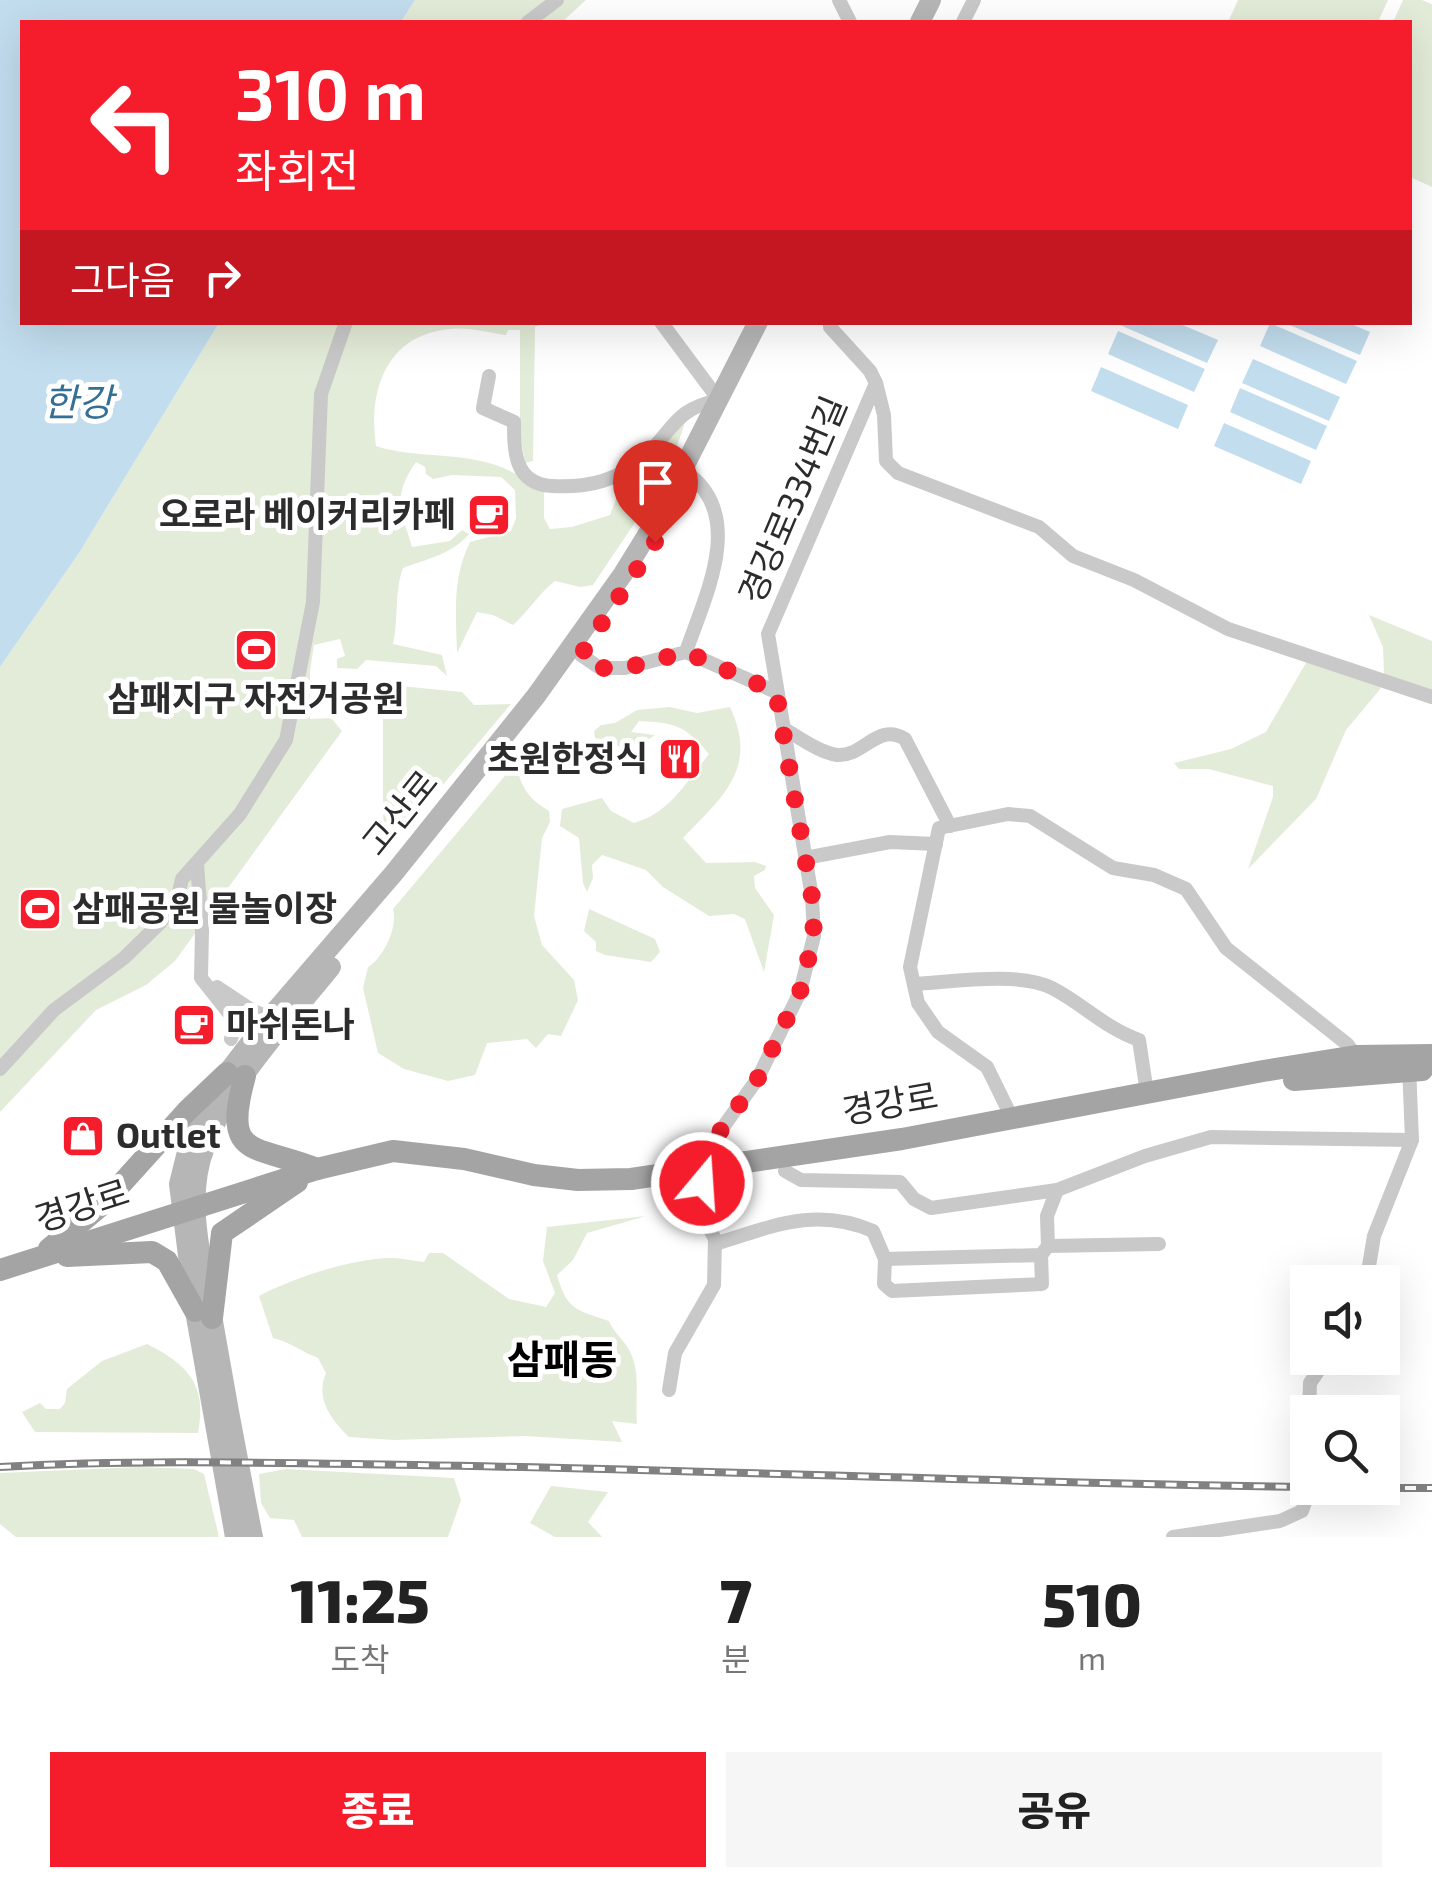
<!DOCTYPE html>
<html lang="ko">
<meta charset="utf-8">
<style>
:root{--surface:#fff;--page:#f6f6f6;--text:#222;--muted:#767676;--accent:#f51d2b}
body{margin:0;font-family:"Exo 2","Noto Sans KR",sans-serif;background:var(--page);color:var(--text);height:100vh;display:flex;flex-direction:column;font-size:38px;white-space:nowrap}
*{box-sizing:border-box;margin:0}
p{font-size:32px;color:var(--muted)}
.icon{flex:none;width:55px;height:55px;fill:none;stroke:currentColor;stroke-width:2;stroke-linecap:round;stroke-linejoin:round}
.map{position:relative;height:1537px;overflow:hidden}
.drawer{display:flex;flex-direction:column;background:var(--surface);flex:1}
.drawer>*{flex:none}
.hud{position:absolute;left:20px;top:20px;width:1392px;height:305px;border-radius:0px;box-shadow:0 10px 40px #0002;background:#f51d2b;color:#fff;overflow:hidden}
.fabs{position:absolute;left:1290px;top:1265px;display:grid;gap:20px}
.fabs a{display:grid;place-items:center;width:110px;height:110px;border-radius:0px;background:var(--surface);box-shadow:0 10px 40px #0002;font-size:50px}
.pin{position:absolute;display:grid;place-items:center;width:85px;height:85px;color:#fff;margin:-102px -42px;border-radius:50% 50% 50% 0;rotate:-45deg;box-shadow:0 0 10px #0007}
.pin .icon{rotate:45deg}
.me{position:absolute;width:110px;margin:-55px;rotate:18deg;stroke-linejoin:round;filter:drop-shadow(0 0 8px #0008)}
.turn{display:flex;align-items:center;gap:35px;height:210px;padding:0 50px;font-size:45px}
.turn .icon{width:130px;height:130px;stroke-width:2.5}
.turn b{display:block;font-size:70px;line-height:85px}
.then{display:flex;align-items:center;height:95px;padding:0 50px;background:#0003;gap:20px;font-size:38px}
.eta{display:flex;justify-content:space-evenly;align-items:center;height:170px;text-align:center}
.eta b{font-size:60px;font-weight:800;line-height:70px}
.cta{display:flex;gap:20px;margin-top:auto;padding:20px 50px}
.cta a{flex:1;height:115px;border-radius:0px;background:var(--accent);color:#fff;font-size:40px;font-weight:800;line-height:115px;text-align:center}
.cta a+a{background:var(--page);color:var(--text)}
.map>svg:first-child{display:block}
</style>
<div class="map">
<svg width="1432" height="1537" viewBox="0 0 1432 1537">
<rect width="100%" height="100%" fill="#fff"/>
<!-- green -->
<g fill="#e3ecd8">
<path d="M415 0H586L562 22H401Z"/>
<path d="M1238 0H1388L1378 22H1228Z"/>
<path d="M1403 0H1422L1432 4V187L1410 177V22H1393Z"/>
<path d="M219 323H543L535 327 533 461 525 463 520 434V330H508L506 335C489 333 468 327 451 329 386 334 368 391 376 446 409 457 450 453 485 462 509 467 526 482 549 489L544 493V518L550 529 572 527 610 515 620 489 621 475 685 422C671 475 624 538 593 585L580 587 555 581C538 594 529 611 513 625L493 615 477 612 457 653C456 613 452 578 470 542L511 531 516 518 515 490 501 477 452 475 433 479 426 474 425 467 416 462C391 499 401 509 412 547L450 541 462 530 469 534C452 554 427 559 403 568 394 592 399 618 393 644L442 655 447 676 436 666 366 660 357 669 337 668V659L345 656 340 639 314 645 310 671V719L331 718 342 731 175 961 146 985 96 1010 0 1112V667L79 553Z"/>
<path d="M1369 615 1432 641V691L1384 674 1383 647Z"/>
<path d="M1307 661 1368 679 1381 688 1346 730 1316 799 1248 869 1273 797V786L1209 769H1179L1174 763 1231 749 1266 732Z"/>
<path d="M400 686 462 692 474 705 511 704 393 844 386 843 383 815V700L387 690Z"/>
<path d="M670 707 697 713 730 707C759 769 722 797 683 838L706 863 755 862 766 866 765 870 754 876 755 888 774 915 764 972 745 919 734 914 709 916 663 887 646 870 602 855 592 865 593 878 587 892 583 883 579 838 560 826 562 809 602 798 611 811 634 823C670 813 686 782 709 754 684 725 677 723 639 721L631 732 655 735C630 754 624 748 595 738L594 731 601 725 615 723 637 710Z"/>
<path d="M517 768C522 790 530 799 549 811L550 822 542 838 534 916 542 945 574 980 578 1000 561 1036 548 1034 536 1048 527 1039 487 1043 475 1075 448 1081 404 1069 378 1053 363 988 368 967C384 957 398 927 393 909L509 771Z"/>
<path d="M589 909 655 939 660 952 651 962 605 955 596 951V942L584 931Z"/>
<path d="M646 1216 587 1233 573 1260 557 1275C567 1310 576 1310 609 1321 615 1335 627 1342 632 1356 640 1375 635 1403 637 1424L612 1421 622 1442 525 1436 394 1440 349 1437C331 1419 315 1399 326 1373L318 1358C302 1352 290 1342 273 1338L259 1296C293 1278 353 1258 392 1258 402 1258 414 1261 424 1262L429 1253H443L509 1299 546 1307 555 1293 543 1261 547 1227Z"/>
<path d="M147 1344C187 1364 208 1385 198 1433L35 1432 22 1412 40 1403 46 1409H60L65 1403 67 1389 102 1361Z"/>
<path d="M139 1467 194 1469 204 1474 219 1537H16L0 1524V1473Z"/>
<path d="M286 1469 454 1478 461 1500 448 1537H302L294 1520 270 1518 261 1503 259 1474Z"/>
<path d="M551 1486 608 1492 588 1522 602 1537H555L530 1523Z"/>
</g>
<!-- water -->
<g fill="#c2ddee">
<path d="M0 0H415L401 22H22V322L219 323 79 553 0 667Z"/>
<path d="M1122 322 1178 323 1218 340 1207 363 1120 325Z"/>
<path d="M1270 323 1357 361 1346 384 1260 346Z"/>
<path d="M1285 323H1349L1370 332 1360 355Z"/>
<path d="M1118 331 1205 369 1194 392 1108 354Z"/>
<path d="M1253 359 1340 397 1329 421 1242 383Z"/>
<path d="M1101 367 1188 405 1178 429 1091 391Z"/>
<path d="M1240 388 1327 426 1316 450 1230 412Z"/>
<path d="M1224 423 1311 461 1301 484 1214 446Z"/>
</g>
<g fill="none" stroke-linecap="round" stroke-linejoin="round">
<!-- street -->
<g stroke="#c9c9c9" stroke-width="14">
<path d="M839 0 850 22"/>
<path d="M528 22 557 0"/>
<path d="M963 22 974 0"/>
<path d="M830 322V327L870 371 876 383"/>
<path d="M489 376 483 408 514 422C514 451 514 484 552 486 588 488 619 481 646 455 675 428 675 409 719 400L661 322"/>
<path d="M686 652C704 598 745 520 691 476"/>
<path d="M581 655 600 668H625L686 652 776 692"/>
<path d="M784 729C799 737 820 753 837 755 864 757 877 722 905 739L950 826"/>
<path d="M805 858 890 842 936 844"/>
<path d="M197 864 202 931 201 978 236 1022 231 1039"/>
<path d="M914 984C952 982 1018 971 1052 988 1083 1004 1105 1028 1139 1040L1147 1093"/>
<path d="M217 987 253 1011 270 1017"/>
<path d="M0 1069 54 1010 124 958 160 923 177 900 182 879 240 814 286 740 313 602 321 394 346 322"/>
<path d="M1012 1118 987 1067 938 1032 918 1003 910 967 939 828 1008 814 1030 816 1113 868 1154 875 1186 889 1226 948 1347 1044 1356 1056"/>
<path d="M785 1171 801 1180 900 1182 914 1199 931 1208 1057 1190 1145 1156 1211 1137 1412 1140"/>
<path d="M715 1244C771 1227 815 1206 873 1231L885 1259 1041 1255 1048 1246 1159 1244"/>
<path d="M1048 1246 1047 1216 1057 1190"/>
<path d="M885 1259 884 1284 892 1291 1042 1284 1041 1255"/>
<path d="M1371 1282 1368 1272 1374 1236 1412 1140 1409 1066"/>
<path d="M669 1390 675 1353 714 1285 715 1239 701 1213 702 1183 714 1140 758 1078 800 992 814 936 812 897 768 634 876 383 884 415 886 461 898 473 1039 527 1073 556 1134 580 1228 629 1432 697"/>
<path d="M1309 1412 1310 1383 1327 1358"/>
<path d="M1173 1537 1280 1521 1302 1511 1308 1494"/>
</g>
<!-- secondary -->
<g stroke="#b6b6b6" stroke-width="20">
<path d="M920 22 931 0"/>
<path d="M235 1537 195 1311 179 1184 193 1128 227 1073 270 1017 394 873 536 696 623 574 660 514 758 322"/>
<path d="M253 1537C239 1467 226 1397 214 1327 205 1271 183 1202 205 1147 231 1079 286 1023 331 967"/>
</g>
<!-- primary -->
<g stroke="#a4a4a4" stroke-width="22">
<path d="M245 1076C221 1161 256 1144 317 1169"/>
<path d="M1294 1080 1422 1070"/>
<path d="M49 1249 105 1202 187 1111 227 1073"/>
<path d="M67 1256 152 1252 167 1261 195 1311"/>
<path d="M0 1270 317 1169 393 1151 464 1159 534 1175 578 1180 631 1179 902 1139 1263 1071 1356 1056 1432 1055"/>
<path d="M212 1318 222 1233 297 1182"/>
</g>
<!-- rail casing -->
<g stroke="#818181" stroke-width="8">
<g id="rail">
<path d="M0 1467C139 1459 277 1463 416 1465 713 1470 1010 1483 1308 1487"/>
<path d="M1361 1488H1432"/>
</g>
</g>
<!-- rail -->
<use href="#rail" stroke="#fff" stroke-width="4" stroke-dasharray="11" stroke-linecap="butt"/>
</g>
<g fill="none" stroke-linecap="round" stroke-linejoin="round">
<!-- route -->
<path stroke="#f51d2b" stroke-width="18" stroke-dasharray="0 32.4" d="M655 542 581 655 600 668H625L686 652 776 692 812 897 814 936 800 992 758 1078 714 1140 702 1183"/>
</g>
<!-- icons -->
<defs>
<g id="cafe-square" transform="scale(2.25)"><rect x="-9" y="-9" width="18" height="18" rx="4" fill="#f51d2b" stroke="#fff"/><path d="M-5.5-4.5H6V0H3Q3 3.5 0 3.5H-2.5Q-5.5 3.5-5.5 0ZM3-3.2v2h1.7v-2ZM-6 4.5H4V6H-6Z" fill="#fff"/></g>
<g id="stadium-square" transform="scale(2.25)"><rect x="-9" y="-9" width="18" height="18" rx="4" fill="#f51d2b" stroke="#fff"/><path d="M0-5a6.5 5 0 1 0 0 10a6.5 5 0 1 0 0-10ZM-3.5-1.8h7v3.6h-7Z" fill="#fff"/></g>
<g id="restaurant-square" transform="scale(2.25)"><rect x="-9" y="-9" width="18" height="18" rx="4" fill="#f51d2b" stroke="#fff"/><path d="M-5-6h1v4h1v-4h1v4h1v-4h1v5L-1.5 .5V6h-2V.5L-5-1ZM5-6V6H3V1.5H1.5Q1.5-4 5-6Z" fill="#fff"/></g>
<g id="shop-square" transform="scale(2.25)"><rect x="-9" y="-9" width="18" height="18" rx="4" fill="#f51d2b" stroke="#fff"/><path d="M-5-2.5h2.3a2.7 3.5 0 0 1 5.4 0H5L5.5 6h-11ZM-1.5-2.5h3a1.5 2.3 0 0 0-3 0Z" fill="#fff"/></g>
</defs>
<g fill-rule="evenodd">
<use href="#cafe-square" x="489" y="515"/>
<use href="#stadium-square" x="256" y="650"/>
<use href="#restaurant-square" x="680" y="759"/>
<use href="#stadium-square" x="40" y="909"/>
<use href="#cafe-square" x="194" y="1025"/>
<use href="#shop-square" x="83" y="1136"/>
</g>
<g text-anchor="middle" stroke-width="10" stroke-linejoin="round" paint-order="stroke">
<!-- street labels -->
<g font-size="35" fill="#2c2c2c" stroke="#fff">
<text transform="translate(793 500) rotate(-67)" y="12">경강로334번길</text>
<text transform="translate(400 813) rotate(-51)" y="12">고산로</text>
<text transform="translate(890 1104) rotate(-10)" y="12">경강로</text>
<text transform="translate(82 1206) rotate(-18)" y="12">경강로</text>
</g>
<!-- poi labels -->
<g font-size="35" font-weight="bold" fill="#2c2c2c" stroke="#fff" text-anchor="start">
<text x="456" y="527" text-anchor="end">오로라 베이커리카페</text>
<text x="256" y="711" text-anchor="middle">삼패지구 자전거공원</text>
<text x="648" y="771" text-anchor="end">초원한정식</text>
<text x="72" y="921">삼패공원 물놀이장</text>
<text x="226" y="1037">마쉬돈나</text>
<text x="116" y="1148">Outlet</text>
</g>
<!-- water labels -->
<g font-size="38" font-style="italic" fill="#346f95" stroke="#fff">
<text x="78" y="416">한강</text>
</g>
<!-- quarter labels -->
<g font-size="40" font-weight="bold" fill="#000" stroke="#fff">
<text x="562" y="1374">삼패동</text>
</g>
</g>
</svg>
<div class="fabs">
<a><svg class="icon" aria-label="sound" viewBox="0 0 24 24"><path d="M4 9h4l5-4v14l-5-4H4zM17 9q2 3 0 6"/></svg></a>
<a><svg class="icon" aria-label="search" viewBox="0 0 24 24"><circle cx="10" cy="10" r="6"/><path d="M15 15l6 6"/></svg></a>
</div>
<div class="pin" style="left:655px;top:542px;background:#d93025"><svg class="icon" aria-label="arrive" viewBox="0 0 24 24"><path d="M6 21V4h12l-3 4 3 4H6"/></svg></div>
<svg class="me" style="left:702px;top:1183px" viewBox="-20 -20 40 40"><circle r="17" fill="#f51d2b" stroke="#fff" stroke-width="3"/><path d="M0-11L8 9 0 5-8 9z" fill="#fff"/></svg>
<div class="hud">
<div class="turn"><svg class="icon" aria-label="left" viewBox="0 0 24 24"><path d="M17 20v-9H6M10 6l-5 5 5 5"/></svg><div><b>310 m</b>좌회전</div></div>
<div class="then">그다음<svg class="icon" aria-label="right" viewBox="0 0 24 24"><path d="M7 20v-9h11M14 6l5 5-5 5"/></svg></div>
</div>
</div>
<section class="drawer">
<div class="eta">
<div><b>11:25</b><p>도착</p></div>
<div><b>7</b><p>분</p></div>
<div><b>510</b><p>m</p></div>
</div>
<div class="cta"><a>종료</a><a>공유</a></div>
</section>
